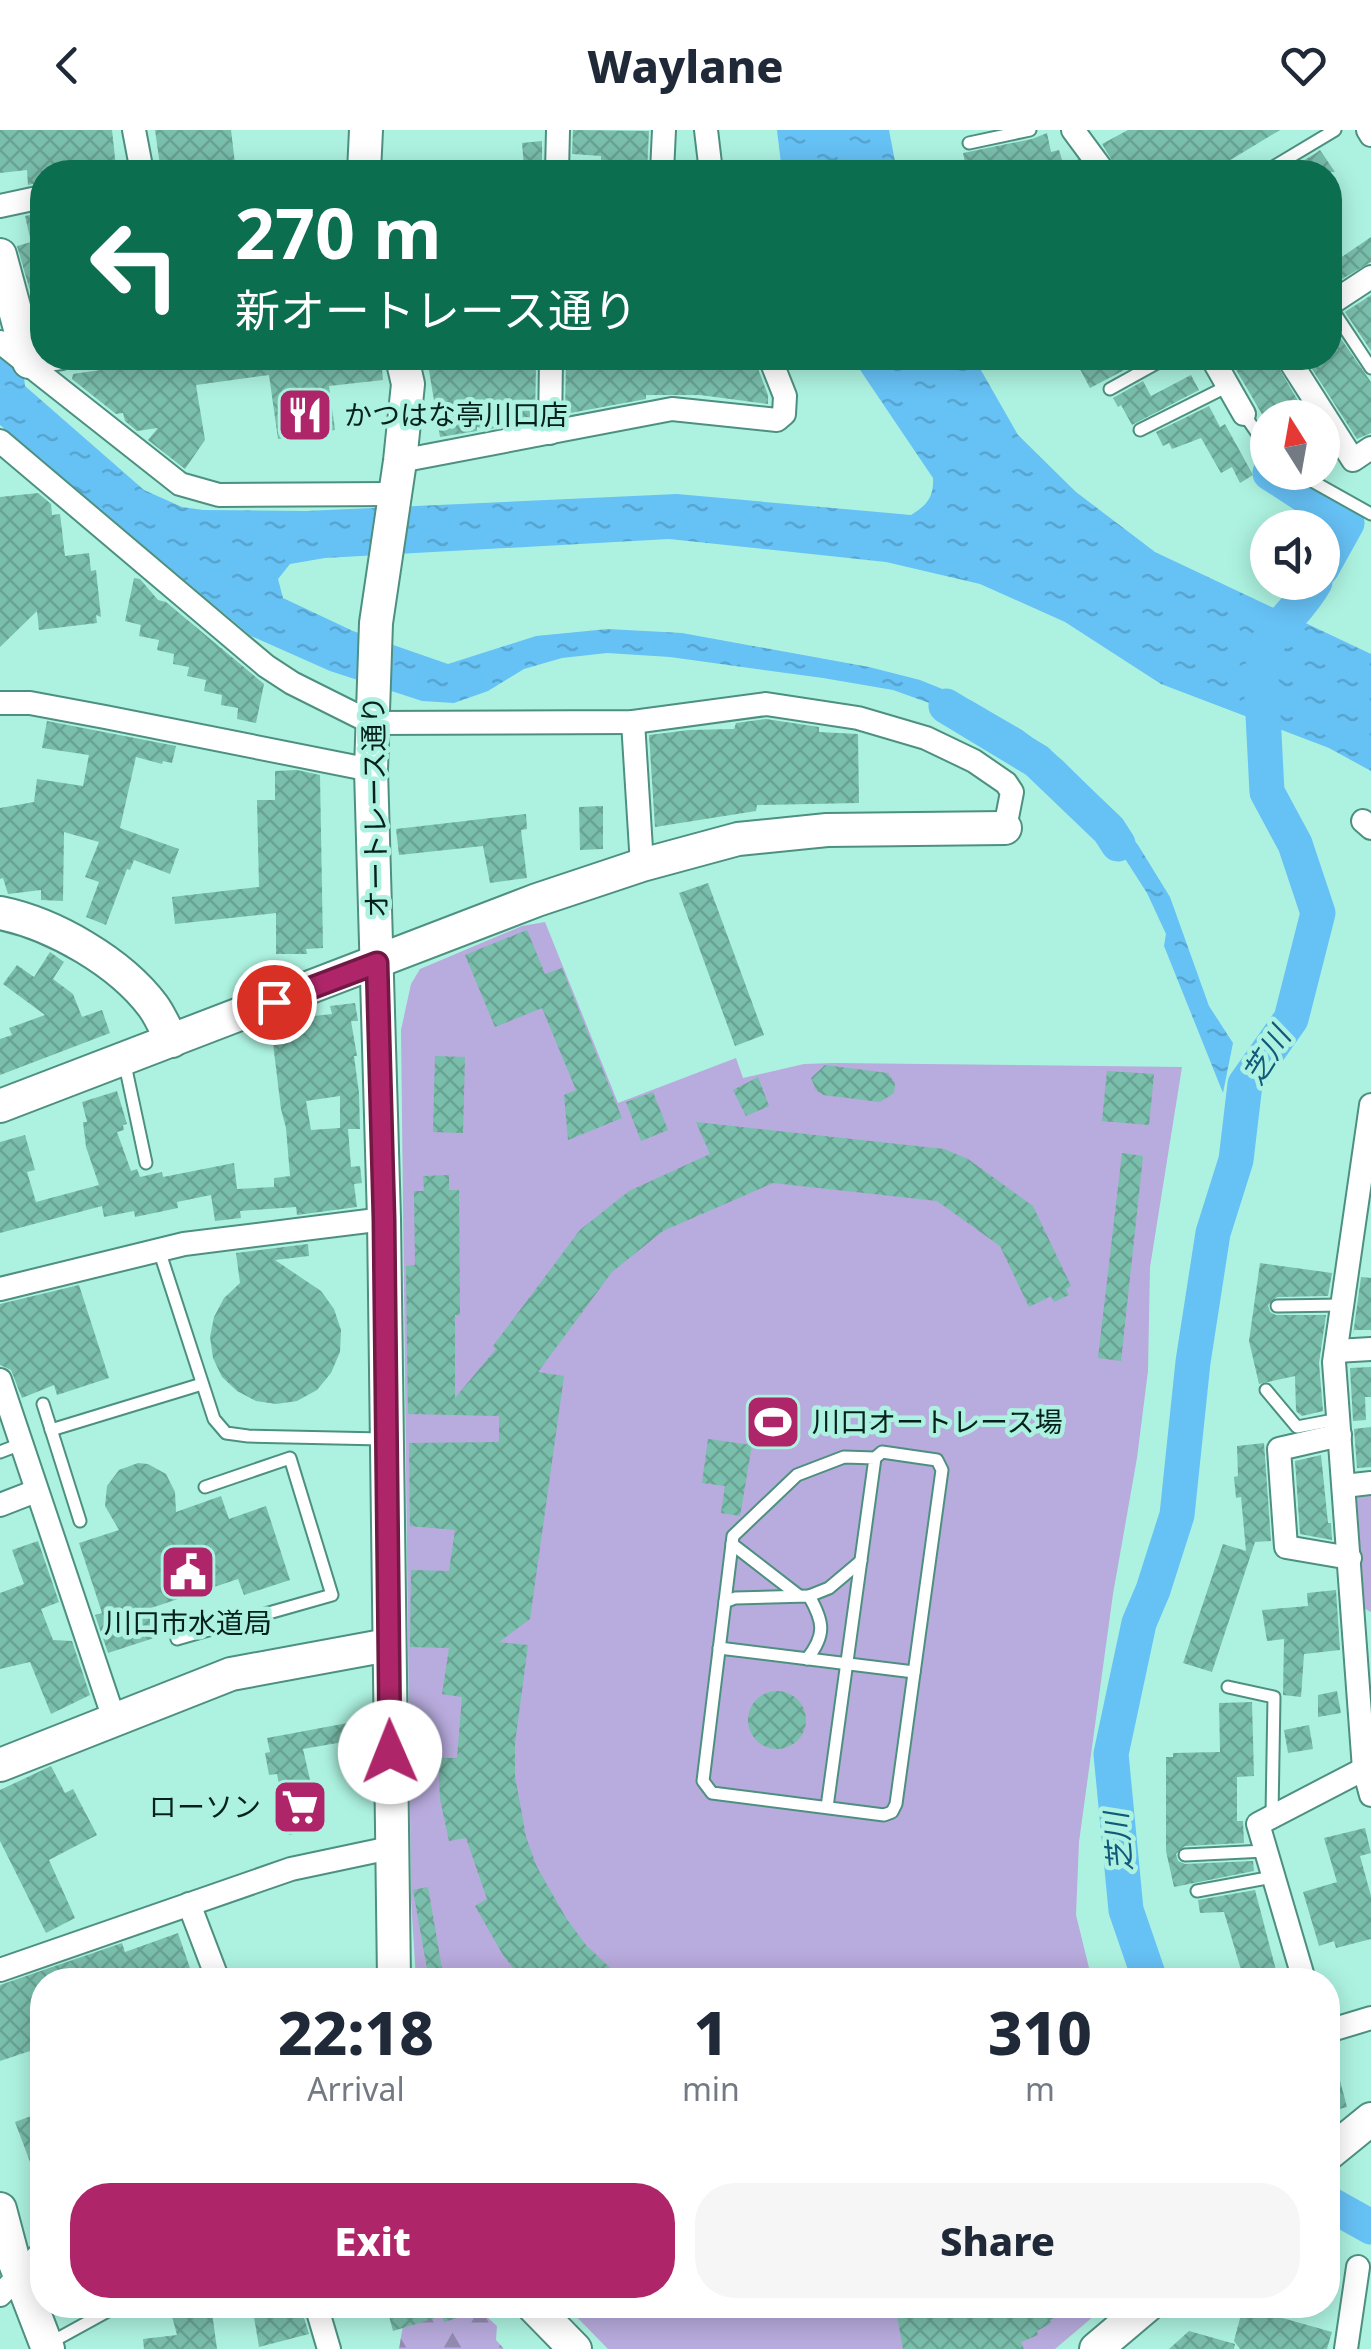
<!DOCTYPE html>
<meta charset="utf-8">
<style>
:root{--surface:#fff;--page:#f6f6f7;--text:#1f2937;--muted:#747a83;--accent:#ae2669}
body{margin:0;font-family:"Noto Sans","Noto Sans JP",sans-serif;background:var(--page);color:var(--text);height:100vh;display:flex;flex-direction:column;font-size:38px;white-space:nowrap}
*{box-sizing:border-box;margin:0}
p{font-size:32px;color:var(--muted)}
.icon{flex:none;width:55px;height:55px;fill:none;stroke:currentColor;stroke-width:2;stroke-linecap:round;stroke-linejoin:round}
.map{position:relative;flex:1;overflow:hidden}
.drawer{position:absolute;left:30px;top:1838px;width:1310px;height:350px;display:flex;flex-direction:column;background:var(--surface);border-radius:40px;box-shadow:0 5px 25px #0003}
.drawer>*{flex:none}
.guide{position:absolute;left:30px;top:30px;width:1312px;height:210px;border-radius:40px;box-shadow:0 5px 25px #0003;background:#0b6e4f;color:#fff;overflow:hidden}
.needle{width:65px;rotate:349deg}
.fabs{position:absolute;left:1250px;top:270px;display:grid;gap:20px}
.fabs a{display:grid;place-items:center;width:90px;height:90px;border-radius:50%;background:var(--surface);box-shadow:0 5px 25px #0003;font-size:50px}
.pin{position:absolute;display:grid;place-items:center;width:85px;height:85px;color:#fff;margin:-42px;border:5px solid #fff;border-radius:50%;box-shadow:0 2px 10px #0007}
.me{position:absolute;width:110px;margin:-55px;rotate:359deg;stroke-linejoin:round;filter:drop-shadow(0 0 8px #0008)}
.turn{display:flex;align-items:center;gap:35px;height:210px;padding:0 40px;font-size:45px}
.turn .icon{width:130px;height:130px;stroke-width:2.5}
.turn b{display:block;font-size:70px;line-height:85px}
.eta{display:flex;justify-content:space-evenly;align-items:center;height:170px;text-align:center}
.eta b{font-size:60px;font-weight:800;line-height:70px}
.action{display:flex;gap:20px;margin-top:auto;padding:20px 40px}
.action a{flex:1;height:115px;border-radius:40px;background:var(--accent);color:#fff;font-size:40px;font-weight:800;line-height:115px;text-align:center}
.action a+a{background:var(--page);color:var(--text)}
header{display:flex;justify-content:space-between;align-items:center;height:130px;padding:0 40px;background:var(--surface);font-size:45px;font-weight:800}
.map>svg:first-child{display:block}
</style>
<header><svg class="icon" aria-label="back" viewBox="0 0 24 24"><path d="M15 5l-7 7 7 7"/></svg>Waylane<svg class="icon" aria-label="heart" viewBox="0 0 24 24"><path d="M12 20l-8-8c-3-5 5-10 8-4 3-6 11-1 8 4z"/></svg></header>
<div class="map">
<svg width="1371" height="2219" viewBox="0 0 1371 2219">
<defs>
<pattern id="forest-firs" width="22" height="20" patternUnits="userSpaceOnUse" patternTransform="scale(2.5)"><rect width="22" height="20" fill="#b8abdd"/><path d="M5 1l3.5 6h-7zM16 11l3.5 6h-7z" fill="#938bb2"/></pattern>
<pattern id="water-ripples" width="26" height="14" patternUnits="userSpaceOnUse" patternTransform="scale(2.5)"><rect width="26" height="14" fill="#66c1f5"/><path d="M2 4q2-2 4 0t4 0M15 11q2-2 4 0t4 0" fill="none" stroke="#57a6d1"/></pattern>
<pattern id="building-cross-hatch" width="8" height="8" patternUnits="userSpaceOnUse" patternTransform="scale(2.5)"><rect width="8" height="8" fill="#7abeac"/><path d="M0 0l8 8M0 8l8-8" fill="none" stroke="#68a393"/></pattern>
</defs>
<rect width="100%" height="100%" fill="#adf2e0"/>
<!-- forest -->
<path fill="url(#forest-firs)" d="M474 2175 497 2196 496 2210 504 2219H399L403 2195Z"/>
<!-- park -->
<g fill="#b8abdd">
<path d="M545 792 618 973 736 928 743 948 804 934 833 933 1182 937 1150 1137 1148 1241 1137 1328 1113 1464 1079 1712 1076 1785 1092 1850H416L411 1769 401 900 411 854 420 839 522 796Z"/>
<path d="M1371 1361V1482L1360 1476 1355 1369 1360 1362Z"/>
<path d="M565 2175H1107L1055 2219H608Z"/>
</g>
<!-- water -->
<g fill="url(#water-ripples)">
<path d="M777 0H889L897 42H782Z"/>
<path d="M0 220 23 238 25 256 144 360 182 377 203 380 306 381 677 364 911 385C927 375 934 367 933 348L852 228H974L1018 305 1076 362 1155 422 1371 524V641L1329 618 1161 554 1065 492 980 454 886 432 669 409 325 428 290 434 278 449 283 468 353 501 448 534 536 506 608 499 682 503 869 537 920 550 972 571 1022 600 1062 630 1105 673 1138 715 1170 767 1209 876 1233 913 1223 963 1164 816 1166 804 1147 763 1111 707 1083 674 1037 632 1000 605 946 579 893 560 823 548 670 527 607 523 562 528 524 539 488 561 454 573 422 571 330 541 251 506 0 295Z"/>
</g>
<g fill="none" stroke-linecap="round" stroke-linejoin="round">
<!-- river -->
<g stroke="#66c1f5" stroke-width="35">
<path d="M1270 343 1347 393 1322 438"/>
<path d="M1261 524C1275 496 1299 481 1315 452"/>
<path d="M946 576 1037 631 1109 700 1118 714"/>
<path d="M1150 1850 1126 1780 1111 1624 1139 1493 1153 1460 1177 1385 1193 1232 1213 1103 1236 1030 1245 954 1291 889 1318 783 1295 714 1267 662 1261 546"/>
<path d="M1328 2073 1371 2097"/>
</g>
</g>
<!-- building -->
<g fill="url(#building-cross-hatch)" fill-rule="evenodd">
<path d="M0 0H112L116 37 83 42H42V52L28 55 27 40 0 43Z"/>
<path d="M155 0H231L236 42H161Z"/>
<path d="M573 0 649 1 647 42H616V37H601V26L572 24Z"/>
<path d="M1128 0H1280L1227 32 1234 42H1119L1102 14Z"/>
<path d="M1047 3 1051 22 1059 20 1063 33 1051 38 1052 42H967L963 23 1032 9Z"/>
<path d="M542 11V35L524 37 522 13Z"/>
<path d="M1320 20 1335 42H1285L1316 23Z"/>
<path d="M42 82V202L17 116 31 112 25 86Z"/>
<path d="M1371 107V132L1330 156V135Z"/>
<path d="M1371 165V221L1345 182Z"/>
<path d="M1330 193 1371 252V303L1357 309 1305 228H1330Z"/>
<path d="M183 228H340L341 231 381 228 383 250 329 256 335 300 278 309 269 245 196 255 205 310 185 339 148 310 158 298 137 301 125 291 123 283 116 284 72 249 73 244Z"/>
<path d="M427 228H472L473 232 536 236 535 288 524 287V292L490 299 477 297V301L440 307Z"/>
<path d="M566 228 742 229V235L757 236 768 265V274L700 265H646V269L565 284Z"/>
<path d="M1074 228H1130L1134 235 1090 258Z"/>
<path d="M1237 228H1273L1308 288H1268L1266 291 1231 231Z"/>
<path d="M1191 245 1199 260 1132 295 1121 275 1118 277 1113 268 1143 251 1151 266Z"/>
<path d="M1209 276 1220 297 1225 294 1253 345 1240 353 1232 337 1221 343 1201 308 1172 319 1169 313 1163 316 1156 302Z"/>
<path d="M38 363 51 374 52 385 60 384 65 426 89 423 91 441 96 440 101 487 96 485 97 493 39 500 37 481 0 517V367Z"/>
<path d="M134 448 140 449 158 470 166 472 264 554 256 593 237 589 238 578 221 575 222 565 204 561 206 550 187 546 189 537 173 534 174 524 157 520 159 510 139 506 141 495 125 491Z"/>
<path d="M766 589 819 597V602L858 604 859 673 757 675 756 681 655 697 649 605 689 600 734 599 736 593Z"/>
<path d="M47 591 176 616 172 633 163 631 162 634 136 627 120 698 179 719 170 744 134 730 130 740 127 739 106 795 86 787 99 752 85 747 99 712 64 702 63 771 41 770V760L8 764 3 748 0 749V678L34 672 37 649 83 656 89 625 42 618Z"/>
<path d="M297 640 320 645 323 818 306 819 307 824H276V783L175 794 172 767 259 757 257 670H275V641Z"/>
<path d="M603 676V719L580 720 579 677Z"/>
<path d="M526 684 527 699 521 700 527 748 490 753 483 716 399 725 396 699Z"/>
<path d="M708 753 764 905 735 916 679 763Z"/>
<path d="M527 800 545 844 562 838 622 988 568 1010 564 965 576 960 542 878 495 897 465 825Z"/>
<path d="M50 822 64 832 53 849 73 864 82 887 102 880 110 903 0 945V909L12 905 9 898 45 885 3 854 17 835 34 847Z"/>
<path d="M355 873 358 891H351L357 926H354L359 963 360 999H348L351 1037 360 1036 362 1053 354 1054 357 1077 297 1085 296 1077 240 1081 241 1088 215 1091 211 1065 177 1072 178 1078 135 1087 134 1081 104 1087 102 1076 0 1103V1012L25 1005 35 1040 27 1042 36 1072 99 1055 86 1017 83 992H87L82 972 117 961 127 994 123 995 124 1000 117 1002 131 1041 137 1039 140 1047 162 1042 163 1047 234 1033 237 1059 274 1057V1048L290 1046 286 998 281 979 271 897 306 895 305 887 332 884 330 876ZM340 966V998L311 1000 306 971Z"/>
<path d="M435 926 465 927 463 1003 433 1002Z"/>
<path d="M825 935 888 943 895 954 894 963 880 972 823 965 816 960 811 948Z"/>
<path d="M1107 941 1154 944 1149 995 1102 991Z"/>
<path d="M758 947 769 976 746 986 733 960Z"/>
<path d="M653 962 668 1000 641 1011 626 972Z"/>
<path d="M696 992 944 1019 968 1029 1033 1076 1071 1156 1066 1159 1069 1165 1054 1172 1051 1166 1029 1177 1000 1116 937 1071 773 1053 663 1101 612 1142 538 1242 564 1246 530 1489 499 1512 528 1515 515 1613V1646L526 1707 537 1737 566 1788 586 1815 623 1850H540L530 1839 520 1847 503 1825 475 1776 487 1769 466 1708 449 1711 440 1669 438 1628H457L462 1567 442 1564 449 1518 410 1517 411 1440 449 1441 455 1400 410 1396 409 1313 499 1312V1286L408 1284 406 1136 415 1135 414 1061H424L423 1046 449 1045V1060H459L460 1185H455V1268L496 1219 493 1216 580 1100 629 1061 710 1024Z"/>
<path d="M1122 1023 1143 1026 1121 1231 1098 1228Z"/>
<path d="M308 1114 309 1126 275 1130 321 1161 334 1179 341 1200 340 1222 331 1243 317 1260 297 1271 276 1274 256 1271 237 1261 222 1247 213 1228 210 1207 214 1187 224 1168 240 1153 236 1123Z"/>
<path d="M1260 1133 1332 1143 1328 1166 1277 1167 1268 1175 1270 1182 1276 1185H1326L1319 1233 1323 1281 1302 1286 1296 1281 1295 1246 1259 1254 1249 1211Z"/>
<path d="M1361 1147 1371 1148V1200H1354L1353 1205Z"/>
<path d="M79 1155 109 1248 57 1265 54 1255 22 1268 11 1240 0 1235V1174Z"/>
<path d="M1371 1237V1267H1365L1366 1290 1353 1291 1350 1238Z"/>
<path d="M1371 1297V1337L1357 1338 1354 1299Z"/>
<path d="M708 1309 752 1315 740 1386 721 1383 725 1356 702 1353Z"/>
<path d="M1264 1313 1271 1411 1255 1412 1212 1542 1183 1533 1223 1414 1246 1421 1241 1367 1236 1368 1234 1347 1238 1346 1237 1316Z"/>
<path d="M1321 1325 1328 1393H1331L1332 1410 1300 1404 1295 1331Z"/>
<path d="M138 1333 148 1334 166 1344 175 1362 176 1382 221 1366 229 1389 266 1376 290 1450 244 1465 238 1449 148 1479 157 1507 108 1523 95 1485 102 1483 79 1413 119 1400 105 1376 107 1356 119 1340Z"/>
<path d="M38 1411 59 1472 41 1479 53 1510 72 1511 90 1565 51 1584 30 1532 0 1539V1463L24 1454 12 1420Z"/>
<path d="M1336 1460 1340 1520 1304 1524 1301 1567 1283 1565 1284 1509 1267 1511 1262 1480 1308 1476 1307 1463Z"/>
<circle cx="777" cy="1590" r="29"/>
<path d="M1337 1561 1341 1583 1318 1587V1565Z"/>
<path d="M1252 1572 1254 1646 1237 1647V1691H1243L1244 1713 1185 1716 1176 1724 1178 1731 1185 1734 1253 1731 1254 1741 1174 1757 1166 1721V1627H1173V1623L1220 1622 1219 1573Z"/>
<path d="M364 1590 368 1614 344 1618 343 1612 303 1619 321 1698 289 1705 277 1644 269 1645 265 1623 270 1622 267 1608Z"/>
<path d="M1309 1595 1313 1619 1288 1623 1284 1600Z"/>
<path d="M51 1636 65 1663 73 1659 97 1705 49 1730 75 1788 46 1803 0 1711V1660Z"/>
<path d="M1365 1698 1371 1723 1360 1726 1371 1766V1809L1336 1818 1334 1811 1319 1816 1303 1762 1337 1752 1324 1708Z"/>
<path d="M428 1757 444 1850H429L413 1760Z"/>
<path d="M1255 1760 1277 1844 1273 1845 1274 1850H1244L1224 1782 1200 1783 1198 1770Z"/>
<path d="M178 1803 194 1850H42V1917L0 1931V1855L122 1813 125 1822Z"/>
<path d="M1333 1924 1347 1977 1328 1982V1925Z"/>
<path d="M42 1982V2061H41L15 1992Z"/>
<path d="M169 2175H211L217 2219H144L143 2209 177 2205Z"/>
<path d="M252 2175H292L293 2183 302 2181 309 2204 259 2217Z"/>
<path d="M386 2175H487L488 2179 444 2192 442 2186 393 2201Z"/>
<path d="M895 2175H1083L1050 2190 1051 2193 1037 2201 1038 2205 1021 2212 1024 2219H903Z"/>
<path d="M1243 2177 1332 2202 1327 2219H1240L1234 2211Z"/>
<path d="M1189 2201 1235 2214 1234 2219H1169Z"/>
</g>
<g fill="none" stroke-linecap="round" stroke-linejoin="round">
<!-- lane casing -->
<g stroke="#4d9080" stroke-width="15">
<g id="lane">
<path d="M969 13 1030 0"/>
<path d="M1065 42 1097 31"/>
<path d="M1265 42 1335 0"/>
<path d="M1330 176 1371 238"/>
<path d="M1110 259 1166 228"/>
<path d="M1244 284 1268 319"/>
<path d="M1140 300 1228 256"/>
<path d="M1296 342 1371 384"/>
<path d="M124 930 146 1033"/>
<path d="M159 1120 214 1289 226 1303 248 1306 382 1309"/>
<path d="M1277 1176 1343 1175"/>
<path d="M1266 1260 1297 1297 1339 1289"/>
<path d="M43 1274 80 1391"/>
<path d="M51 1300 202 1254"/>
<path d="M0 1322 21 1314"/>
<path d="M732 1414 798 1465"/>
<path d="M809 1466 829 1458 861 1431"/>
<path d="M725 1472 735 1468 809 1466C824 1492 826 1505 807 1529"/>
<path d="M177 1509 332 1465 290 1328 205 1357"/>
<path d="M719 1518 914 1542"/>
<path d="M1228 1557 1274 1567 1272 1685"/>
<path d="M827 1677 875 1328 882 1322 937 1330 942 1340 896 1674 892 1682 884 1685 712 1663 703 1651 733 1406 797 1345 844 1327 875 1328"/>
<path d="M1185 1725 1265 1721"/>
<path d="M1197 1761 1273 1747"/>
<path d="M48 2214 119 2175"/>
</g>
</g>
<!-- street casing -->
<g stroke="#4d9080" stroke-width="26">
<g id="street">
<path d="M134 0 142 42"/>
<path d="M706 0 711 42"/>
<path d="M1073 0 1104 42"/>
<path d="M1368 0 1371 5"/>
<path d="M557 42 558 0"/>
<path d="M662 42 664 0"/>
<path d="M0 76 42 67"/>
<path d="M1330 174 1371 147"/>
<path d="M0 212 180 354 219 365 394 364"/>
<path d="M1212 228 1244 284"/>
<path d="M1288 228 1353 330 1371 318"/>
<path d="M29 232 62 228"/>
<path d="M550 303 551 228"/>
<path d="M0 311 266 536 292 553 372 593 633 592 766 574 858 588 926 608 974 631 1006 653 1012 662 1005 698"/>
<path d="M400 331 672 279 777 290 784 284 785 266 770 228"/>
<path d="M0 573H30L105 587 371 640"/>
<path d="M633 592 642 735"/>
<path d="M1363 691 1371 698"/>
<path d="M1371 975 1334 1232 1364 1639 1371 1665"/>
<path d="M0 1159 184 1114 384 1089"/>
<path d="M1336 1221 1371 1219"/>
<path d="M0 1250 114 1589"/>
<path d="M1340 1305 1279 1319 1286 1417 1350 1428"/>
<path d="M1344 1356 1371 1353"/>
<path d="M0 1375 36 1361"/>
<path d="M189 1774 218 1850"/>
<path d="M0 1840 291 1739 390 1718"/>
<path d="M1304 1850 1258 1694 1364 1639 1371 1638"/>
<path d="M1328 1901 1371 1888"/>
<path d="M0 2165 42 2122"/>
<path d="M316 2175 329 2219"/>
<path d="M1346 2219 1358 2137"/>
</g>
</g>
<!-- secondary casing -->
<g stroke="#4d9080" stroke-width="36">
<g id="secondary">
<path d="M364 42 366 0"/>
<path d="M0 125 29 232"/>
<path d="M0 783C54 794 120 832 153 876 161 887 166 900 172 911"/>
<path d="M0 976 537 770 642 735 738 709 827 700 1005 698"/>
<path d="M0 1635 231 1544 388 1515"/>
<path d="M394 1850 384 1089 371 640 376 493 400 331 408 254 402 228"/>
<path d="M1328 2024 1371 1989"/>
<path d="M0 2079 13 2128 48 2219"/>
<path d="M532 2175 575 2219"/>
<path d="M1096 2219 1148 2175"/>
</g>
</g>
<!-- lane -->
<use href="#lane" stroke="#fff" stroke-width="11"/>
<!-- street -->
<use href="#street" stroke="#fff" stroke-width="22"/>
<!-- secondary -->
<use href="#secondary" stroke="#fff" stroke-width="32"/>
</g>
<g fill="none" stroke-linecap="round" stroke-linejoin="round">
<!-- route casing -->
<g stroke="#711944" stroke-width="25">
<path id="route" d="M274 872 377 833 384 1089 390 1622"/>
</g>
<!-- route -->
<use href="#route" stroke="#ae2669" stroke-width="18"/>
</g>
<!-- icons -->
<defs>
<g id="restaurant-square" transform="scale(2.875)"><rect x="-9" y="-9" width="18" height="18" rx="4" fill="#ae2669" stroke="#adf2e0"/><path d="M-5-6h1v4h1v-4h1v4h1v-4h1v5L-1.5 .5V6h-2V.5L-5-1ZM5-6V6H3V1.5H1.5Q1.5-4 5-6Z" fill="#fff"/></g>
<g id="stadium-square" transform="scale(2.875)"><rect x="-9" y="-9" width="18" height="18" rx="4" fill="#ae2669" stroke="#adf2e0"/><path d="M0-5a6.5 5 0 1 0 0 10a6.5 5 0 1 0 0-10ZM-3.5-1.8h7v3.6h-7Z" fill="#fff"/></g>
<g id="civic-square" transform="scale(2.875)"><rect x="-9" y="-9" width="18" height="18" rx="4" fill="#ae2669" stroke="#adf2e0"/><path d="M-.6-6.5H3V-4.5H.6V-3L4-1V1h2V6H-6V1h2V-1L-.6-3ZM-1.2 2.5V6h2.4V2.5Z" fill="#fff"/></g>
<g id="supermarket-square" transform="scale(2.875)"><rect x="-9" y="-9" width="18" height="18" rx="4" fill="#ae2669" stroke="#adf2e0"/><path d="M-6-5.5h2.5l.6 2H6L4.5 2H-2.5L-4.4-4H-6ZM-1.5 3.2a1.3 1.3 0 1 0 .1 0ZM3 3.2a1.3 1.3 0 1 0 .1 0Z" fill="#fff"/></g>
</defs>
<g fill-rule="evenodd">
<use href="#restaurant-square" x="305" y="285"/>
<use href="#stadium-square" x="773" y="1292"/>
<use href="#civic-square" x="188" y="1442"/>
<use href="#supermarket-square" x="300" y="1677"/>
</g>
<g text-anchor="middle" stroke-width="9" stroke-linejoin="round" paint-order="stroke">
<!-- poi labels -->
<g font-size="28" fill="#04211b" stroke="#adf2e0" text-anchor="start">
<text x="344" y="295">かつはな亭川口店</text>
<text x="812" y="1302">川口オートレース場</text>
<text x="188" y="1503" text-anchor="middle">川口市水道局</text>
<text x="261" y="1687" text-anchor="end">ローソン</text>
</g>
<!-- street labels -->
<g font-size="28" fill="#04211b" stroke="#adf2e0">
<text transform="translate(375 677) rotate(-91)" y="10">オートレース通り</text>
</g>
<!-- water labels -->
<g font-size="30" font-style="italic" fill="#12597c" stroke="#adf2e0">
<text transform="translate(1267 926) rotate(-58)" y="10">芝川</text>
<text transform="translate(1119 1712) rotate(-95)" y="10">芝川</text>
</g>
</g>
</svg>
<div class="fabs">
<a><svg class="needle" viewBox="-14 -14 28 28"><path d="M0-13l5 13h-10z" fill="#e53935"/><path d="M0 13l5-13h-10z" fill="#747a83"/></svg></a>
<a><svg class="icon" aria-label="sound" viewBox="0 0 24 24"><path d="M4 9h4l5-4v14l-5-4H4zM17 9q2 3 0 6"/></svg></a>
</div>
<div class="pin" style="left:274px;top:872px;background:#d93025"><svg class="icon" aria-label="arrive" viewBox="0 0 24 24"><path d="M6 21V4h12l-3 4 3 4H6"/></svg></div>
<svg class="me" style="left:390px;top:1622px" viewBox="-20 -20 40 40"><circle r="19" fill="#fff"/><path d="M0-13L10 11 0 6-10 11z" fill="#ae2669"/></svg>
<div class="guide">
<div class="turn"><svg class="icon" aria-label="left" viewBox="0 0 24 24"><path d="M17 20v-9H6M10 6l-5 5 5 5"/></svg><div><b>270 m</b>新オートレース通り</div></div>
</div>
<section class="drawer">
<div class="eta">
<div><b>22:18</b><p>Arrival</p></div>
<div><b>1</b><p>min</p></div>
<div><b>310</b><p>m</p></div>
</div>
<div class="action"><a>Exit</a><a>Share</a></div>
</section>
</div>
